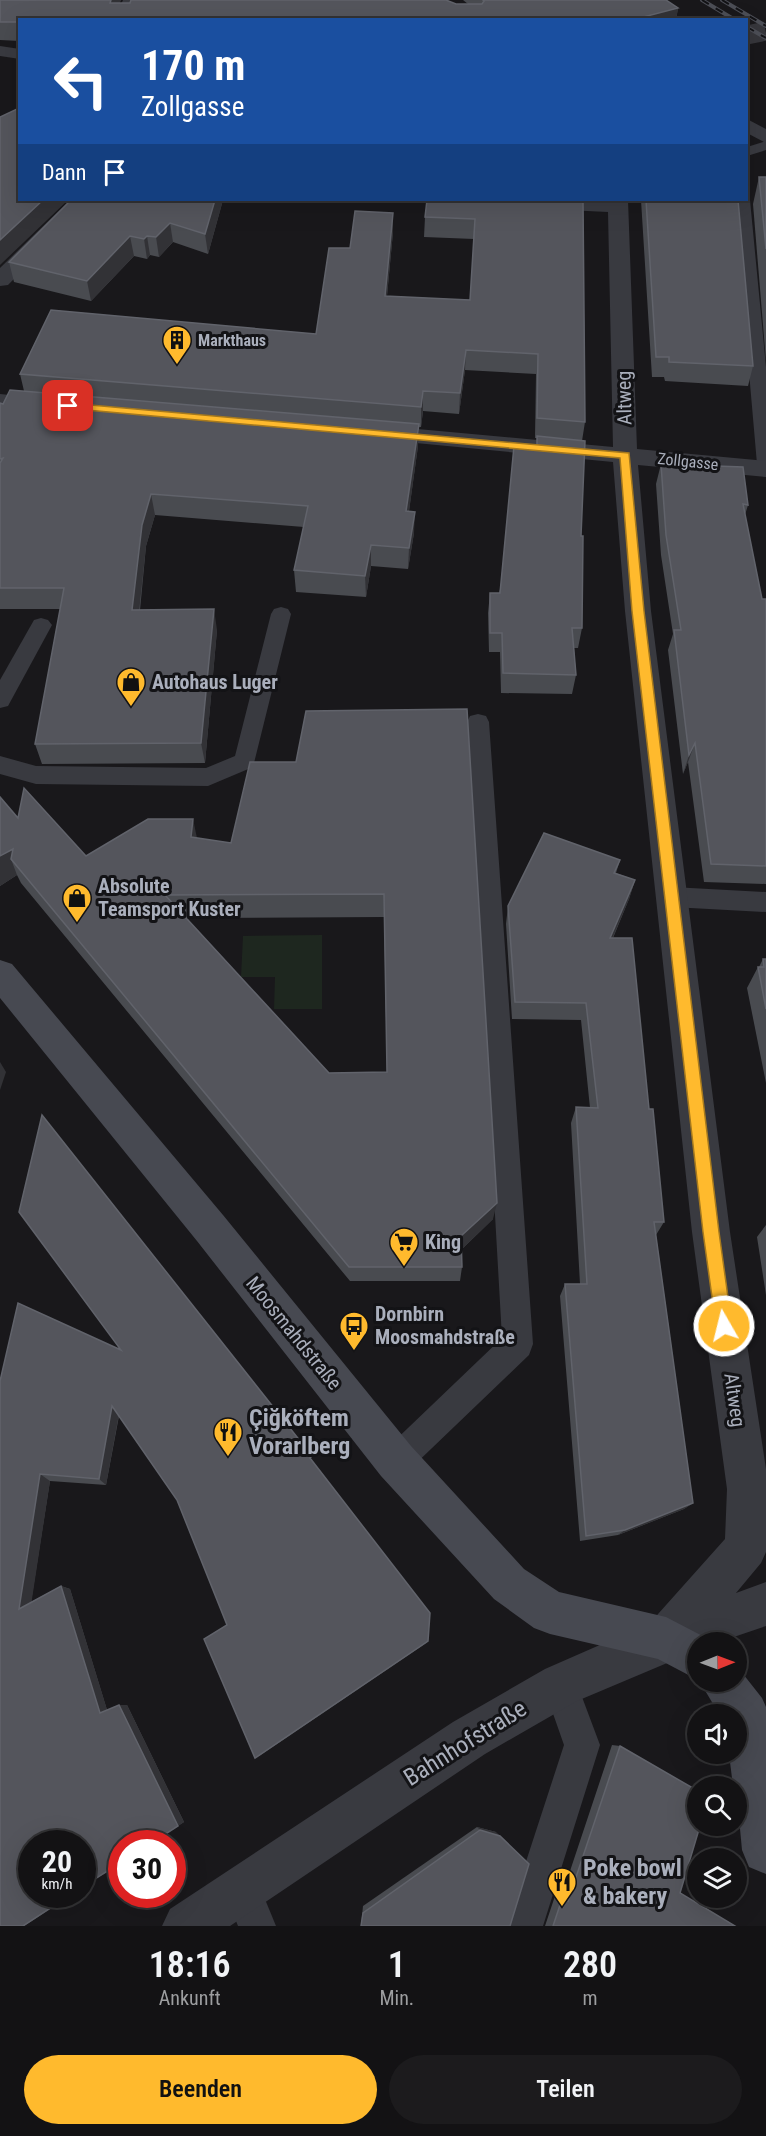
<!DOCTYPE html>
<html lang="de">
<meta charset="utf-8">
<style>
:root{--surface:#131214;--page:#1c1b1d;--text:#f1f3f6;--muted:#9d9ea0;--line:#323234;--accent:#ffba2d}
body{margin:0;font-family:"Roboto Condensed",sans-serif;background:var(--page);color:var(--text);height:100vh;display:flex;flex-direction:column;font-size:22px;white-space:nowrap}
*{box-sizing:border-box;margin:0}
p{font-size:20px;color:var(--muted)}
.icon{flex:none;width:33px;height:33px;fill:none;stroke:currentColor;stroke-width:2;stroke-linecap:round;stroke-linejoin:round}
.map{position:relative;height:1926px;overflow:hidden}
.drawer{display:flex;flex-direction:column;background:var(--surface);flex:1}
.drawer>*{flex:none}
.top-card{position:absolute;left:18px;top:18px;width:730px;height:183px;border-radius:0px;box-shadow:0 6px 24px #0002,0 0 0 2px var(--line);background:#1a4fa0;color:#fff;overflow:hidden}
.needle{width:39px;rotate:89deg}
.tools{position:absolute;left:687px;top:1632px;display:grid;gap:12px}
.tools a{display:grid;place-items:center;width:60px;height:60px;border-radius:50%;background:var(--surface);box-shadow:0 6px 24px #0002,0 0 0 2px var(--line);font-size:30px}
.speed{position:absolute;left:18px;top:1830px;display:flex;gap:12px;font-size:30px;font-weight:700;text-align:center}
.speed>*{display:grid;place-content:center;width:78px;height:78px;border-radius:50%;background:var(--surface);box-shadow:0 6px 24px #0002,0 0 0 2px var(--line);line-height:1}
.speed small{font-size:15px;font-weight:400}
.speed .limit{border:9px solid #d22;background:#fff;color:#111}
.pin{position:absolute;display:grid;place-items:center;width:51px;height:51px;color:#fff;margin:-26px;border-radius:12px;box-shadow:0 3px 9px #0006}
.me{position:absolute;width:66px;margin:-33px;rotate:352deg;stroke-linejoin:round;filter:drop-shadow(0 0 4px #0008)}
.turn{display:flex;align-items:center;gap:21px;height:126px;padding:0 24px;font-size:27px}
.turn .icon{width:78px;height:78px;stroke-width:2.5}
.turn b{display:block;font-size:42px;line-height:51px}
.then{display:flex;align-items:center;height:57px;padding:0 24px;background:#0003;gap:12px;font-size:22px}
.eta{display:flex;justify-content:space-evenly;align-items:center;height:102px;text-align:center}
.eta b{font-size:36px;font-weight:600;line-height:42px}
.button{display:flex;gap:12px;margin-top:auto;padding:12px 24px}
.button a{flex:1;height:69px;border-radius:36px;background:var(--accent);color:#111;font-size:24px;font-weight:600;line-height:69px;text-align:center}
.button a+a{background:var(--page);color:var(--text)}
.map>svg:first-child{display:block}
</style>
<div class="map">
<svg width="766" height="1926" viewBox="0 0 766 1926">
<rect width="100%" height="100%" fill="#19181b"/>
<!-- green -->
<path fill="#1e271f" d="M322 935V1009H274L275 977H241L243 936Z"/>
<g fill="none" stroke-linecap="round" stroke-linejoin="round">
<!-- street-tunnel -->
<path stroke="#36363b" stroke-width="19" stroke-dasharray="19 10" stroke-linecap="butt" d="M747 35 766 31"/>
<!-- lane -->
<g fill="#393a40" fill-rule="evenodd">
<path d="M766 141V150L747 156V147Z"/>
<path d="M747 197 750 200 766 367V470L757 464 734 200H747Z"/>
<path d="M281 607 288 609 291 614 253 767 208 786 36 784 0 774V756L36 766 206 768 235 756 271 614 274 609Z"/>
<path d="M41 618 48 620 52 625 8 706 0 708V680L34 620Z"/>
<path d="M478 714 486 716 489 722 533 1344 529 1355 407 1472 396 1477 385 1472 380 1461 385 1450 502 1338 467 722 470 716Z"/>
<path d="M672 887 766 892V912L672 907 663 904 660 897 663 890Z"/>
<path d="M561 1667 573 1673 600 1745 543 1926H505L564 1745 543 1685 549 1673Z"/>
<path d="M242 1869 255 1875 276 1926H238L223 1888 229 1875Z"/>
</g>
<!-- street -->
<g fill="#393a40" fill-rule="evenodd">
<path d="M123 0H139L131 20H114Z"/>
<path d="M0 46 20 49V59L0 56Z"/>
<path d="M747 119 766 129V143L747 133Z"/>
<path d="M70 200H91L8 285 0 286V268Z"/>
<path d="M470 200H628L637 449 766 461V477L638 465 651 611 730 1232 766 1469V1552L761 1563 736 1593 766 1582V1626L719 1642H698V1650L577 1701 485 1754 230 1926H162L170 1909 453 1722 545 1669 650 1623 725 1539 727 1489 692 1232 625 611 613 462 374 439 366 437 362 432 366 427 374 425 613 447 608 212 480 206 473 204Z"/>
<path d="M0 394 58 400 62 405 58 410 50 412 0 408Z"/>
</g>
<!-- secondary -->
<g fill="#474951" fill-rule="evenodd">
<path d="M0 960 12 964 223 1215 411 1446 524 1569 559 1592 666 1617 714 1642H698V1680L658 1659 550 1634 534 1628 494 1599 381 1476 197 1241 0 998Z"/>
<path d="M736 1665 762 1698 766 1707V1874L749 1867 742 1850 736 1786H733L729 1754H736V1714H719L700 1682H736Z"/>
</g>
<!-- rail casing -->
<g stroke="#4c4e56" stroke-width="4">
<g id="rail">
<path d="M702 0 735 20"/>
<path d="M722 0 766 26"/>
<path d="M747 27 766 38"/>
</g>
</g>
<!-- rail -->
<use href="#rail" stroke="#131316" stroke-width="2" stroke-dasharray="8" stroke-linecap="butt"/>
</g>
<!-- wall -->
<g fill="#494b50" fill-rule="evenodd">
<path d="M0 0H121L119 3 468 4 463 0H666L678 8 676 20H20V41L0 40Z"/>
<path d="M759 177H766V361L753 204Z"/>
<path d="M223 200 208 254 173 242 159 257 150 255 147 259 134 256 91 301 14 282 9 262Z"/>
<path d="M583 200 585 422 582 441 581 536 582 628 578 648H574L576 675 572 694 501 693 500 652H489L488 613 490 593H499L536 448 537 438H535L536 374 465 370 459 414 423 411 421 427H418V446L409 511 414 533 408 569 371 566 366 597 296 592 294 570 304 527 155 515 146 546 140 610 217 630 205 763 42 764 35 744 60 609H0V403L3 404 24 391 20 374 316 334 350 248 393 213V232L387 296 470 300 474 239 424 237 425 217Z"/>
<path d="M641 200H738L753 366 748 386 665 381 664 377H652Z"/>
<path d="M661 464 748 505 745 515 762 599H766V884L704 882 688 762 683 774 668 650 673 634 661 555 656 484Z"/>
<path d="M467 709 493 1219 462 1249V1267L460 1281H350L21 883 17 875 0 886V797L18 818 86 856 197 838 231 843 296 762ZM384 917 387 1072 329 1073 186 918Z"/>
<path d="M620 860 616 873 635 880 629 899 613 938 649 1109 664 1222 656 1235 693 1503 684 1509 618 1535 580 1541 560 1296 565 1284H580L571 1123 576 1107 590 1108 581 1020 512 1019 506 924 508 906Z"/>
<path d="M763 959H766V1083L747 988 758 967H759Z"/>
<path d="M766 1225V1295L757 1237Z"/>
<path d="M0 1381 313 1463 428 1641 426 1643 259 1756 227 1625 177 1500 119 1416 106 1485 50 1481 31 1602 61 1586 70 1589 107 1710 127 1705 184 1822 82 1888V1844L32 1894H73L24 1926Z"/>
<path d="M612 1745 620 1746 680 1893 735 1926H545L557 1890 562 1895Z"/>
<path d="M477 1827 496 1832 361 1926 363 1906Z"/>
</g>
<!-- shaded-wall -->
<g fill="#323236">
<path d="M111 0H121L113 20 110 3Z"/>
<path d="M678 8 676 20H632Z"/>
<path d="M43 200H68L0 265V240Z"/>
<path d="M215 200H223L208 254 205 234Z"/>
<path d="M393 213V232L385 316V296Z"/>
<path d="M170 223 173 242 159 257 156 237Z"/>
<path d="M130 236 134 256 91 301 87 281Z"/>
<path d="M147 236 150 255 147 259 144 239Z"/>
<path d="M466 350 465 370 459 414 460 393Z"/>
<path d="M423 391V411L421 427V407Z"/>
<path d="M419 424 418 446 406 533V511Z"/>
<path d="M151 494 155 515 146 546 137 631 132 610 142 525Z"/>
<path d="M415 512 414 533 408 569 409 548Z"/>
<path d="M371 545V566L366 597 365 576Z"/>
<path d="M214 609 217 630 205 763 201 743Z"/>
<path d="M695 743 688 762 683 774 689 755Z"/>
<path d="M193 819 198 843 191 837Z"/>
<path d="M13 849 11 859 17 875 0 886V856Z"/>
<path d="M635 880 629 899 605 956 610 938Z"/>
<path d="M0 1062 6 1072 0 1090Z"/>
<path d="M497 1203 493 1219 459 1252 461 1236Z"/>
<path d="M112 1406 119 1414 106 1485 99 1479Z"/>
<path d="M40 1474 50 1481 30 1612 19 1609Z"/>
<path d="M693 1503 684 1509 618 1535 625 1530Z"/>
<path d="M61 1586 70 1589 108 1713H100Z"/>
<path d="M428 1641 426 1643 259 1756 255 1758Z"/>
<path d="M119 1705H127L184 1822 152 1844H150Z"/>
<path d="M477 1827 496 1832 529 1864 480 1830Z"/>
</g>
<!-- building -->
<g fill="#54555c" stroke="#61636b" stroke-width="1.5" fill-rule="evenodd">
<path d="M0 0H111L110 3H130L131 0H446L456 4H482L484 1 483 0H666L678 8 632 20H20V22H0Z"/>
<path d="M17 109 20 110V200H43L0 240V117Z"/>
<path d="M759 177H766V249Z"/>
<path d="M71 200H215L205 234 170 223 156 237 147 236 144 239 130 236 87 281 9 262Z"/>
<path d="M427 200H583L585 422 537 418 538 354 466 350 460 393 423 391 421 407 20 374 51 310 316 334 329 248H350L355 211 393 213 385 296 470 300 475 219 425 217Z"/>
<path d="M646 200H738L753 366 669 362V357H656Z"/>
<path d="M10 390 419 424 406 511 415 512 409 548 371 545 365 576 294 570 308 506 151 494 142 525 132 610 214 609 201 743 35 744 64 588H0V463L3 458 0 459V403L3 404Z"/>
<path d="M537 436 585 441 581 536H583L582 628H572L576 675 503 673 502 633H490V593H500L514 446 537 448Z"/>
<path d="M661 464 743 467 748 505 743 504 762 599H766V866L711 864 695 743 689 755 674 630H681L666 535Z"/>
<path d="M467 709 497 1203 461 1236 462 1267H349L11 859 13 849 0 856V797L18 818 24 788 86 856 148 819H193L191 837 231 843 250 762H296L306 711ZM384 894 387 1072 329 1073 165 895Z"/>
<path d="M544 833 620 860 614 873 635 880 610 938H632L649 1109H653L664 1222H654L693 1503 625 1530 586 1536 565 1284H587L576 1107 598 1108 586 1003 515 1002 508 906Z"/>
<path d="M763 959H766V1009L758 967H764Z"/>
<path d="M42 1115 312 1456 310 1458 430 1613 428 1641 255 1758 204 1639 227 1625 177 1500 112 1406 99 1479 40 1474 19 1609 61 1586 100 1713 119 1705 178 1826 150 1844H122V1862L82 1887V1844H32V1894H72L23 1926H0V1381L18 1303 121 1350 19 1212Z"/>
<path d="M620 1746 698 1791V1826H700L680 1893 735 1926H553L563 1896 568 1901Z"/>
<path d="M480 1830 500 1836 529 1864 510 1926H361L363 1913Z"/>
</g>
<!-- route -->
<path fill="#ffba2d" stroke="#a6791d" stroke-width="1.5" d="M68 403 629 453 644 611 719 1232 732 1326 730 1331 724 1334 719 1331 716 1326 703 1232 632 611 620 458 64 408V404Z"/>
<!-- icons -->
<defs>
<g id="building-pin" transform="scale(1.5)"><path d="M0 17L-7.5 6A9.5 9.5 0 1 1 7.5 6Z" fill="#ffba2d" stroke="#131316"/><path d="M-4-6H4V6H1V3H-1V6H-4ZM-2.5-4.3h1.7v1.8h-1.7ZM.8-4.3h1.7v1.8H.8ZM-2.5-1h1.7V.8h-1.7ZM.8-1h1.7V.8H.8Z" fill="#111"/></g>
<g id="shop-pin" transform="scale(1.5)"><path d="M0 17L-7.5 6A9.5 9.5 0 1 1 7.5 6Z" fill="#ffba2d" stroke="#131316"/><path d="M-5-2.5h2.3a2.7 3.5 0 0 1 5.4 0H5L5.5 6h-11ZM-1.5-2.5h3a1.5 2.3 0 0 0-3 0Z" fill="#111"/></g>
<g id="supermarket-pin" transform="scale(1.5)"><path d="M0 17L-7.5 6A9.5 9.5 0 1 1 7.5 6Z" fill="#ffba2d" stroke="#131316"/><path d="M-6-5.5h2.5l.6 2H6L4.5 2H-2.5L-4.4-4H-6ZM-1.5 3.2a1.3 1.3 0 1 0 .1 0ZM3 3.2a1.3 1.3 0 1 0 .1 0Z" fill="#111"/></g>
<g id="bus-pin" transform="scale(1.5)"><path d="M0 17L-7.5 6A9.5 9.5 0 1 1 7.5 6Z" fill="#ffba2d" stroke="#131316"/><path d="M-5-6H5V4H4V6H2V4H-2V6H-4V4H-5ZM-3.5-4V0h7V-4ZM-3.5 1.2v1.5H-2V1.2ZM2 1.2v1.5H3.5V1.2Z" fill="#111"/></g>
<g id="restaurant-pin" transform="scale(1.5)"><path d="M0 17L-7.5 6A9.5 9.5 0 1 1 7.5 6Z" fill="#ffba2d" stroke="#131316"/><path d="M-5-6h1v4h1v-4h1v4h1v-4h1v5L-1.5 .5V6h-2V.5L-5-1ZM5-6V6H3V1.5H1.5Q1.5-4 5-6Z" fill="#111"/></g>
</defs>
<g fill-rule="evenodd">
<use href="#building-pin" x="177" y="340"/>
<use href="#shop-pin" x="131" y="682"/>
<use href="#shop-pin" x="77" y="898"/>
<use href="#supermarket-pin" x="404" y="1242"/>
<use href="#bus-pin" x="354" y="1326"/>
<use href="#restaurant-pin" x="228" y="1432"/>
<use href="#restaurant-pin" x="562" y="1882"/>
</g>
<g text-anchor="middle" stroke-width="6" stroke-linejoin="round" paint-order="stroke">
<!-- far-poi labels -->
<g font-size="16" font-weight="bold" fill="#aaafbc" stroke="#131316" text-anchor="start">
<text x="198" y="346">Markthaus</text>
</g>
<!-- far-street labels -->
<g font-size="16" fill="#aaafbc" stroke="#131316">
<text transform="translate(688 461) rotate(6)" y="6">Zollgasse</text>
</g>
<!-- street labels -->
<g font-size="20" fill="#aaafbc" stroke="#131316">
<text transform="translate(624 398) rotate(-91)" y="7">Altweg</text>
<text transform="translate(294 1333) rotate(51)" y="7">Moosmahdstraße</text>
<text transform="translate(735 1400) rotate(82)" y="7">Altweg</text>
</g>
<!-- poi labels -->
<g font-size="20" font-weight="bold" fill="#aaafbc" stroke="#131316" text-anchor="start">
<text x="152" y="689">Autohaus Luger</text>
<text x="98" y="893">Absolute<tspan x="98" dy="23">Teamsport Kuster</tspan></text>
<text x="425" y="1249">King</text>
<text x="375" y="1321">Dornbirn<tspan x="375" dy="23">Moosmahdstraße</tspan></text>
</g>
<!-- near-poi labels -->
<g font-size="24" font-weight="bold" fill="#aaafbc" stroke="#131316" text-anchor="start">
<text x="249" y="1426">Çiğköftem<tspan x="249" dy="28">Vorarlberg</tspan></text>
<text x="583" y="1876">Poke bowl<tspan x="583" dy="28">&amp; bakery</tspan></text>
</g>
<!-- near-street labels -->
<g font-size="24" fill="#aaafbc" stroke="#131316">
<text transform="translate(465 1743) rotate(-32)" y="8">Bahnhofstraße</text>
</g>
</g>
</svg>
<div class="tools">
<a><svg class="needle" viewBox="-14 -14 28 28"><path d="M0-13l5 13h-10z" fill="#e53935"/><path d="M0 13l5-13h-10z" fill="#9d9ea0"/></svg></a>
<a><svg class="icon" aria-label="sound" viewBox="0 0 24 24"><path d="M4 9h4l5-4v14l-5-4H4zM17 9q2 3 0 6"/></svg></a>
<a><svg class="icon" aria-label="search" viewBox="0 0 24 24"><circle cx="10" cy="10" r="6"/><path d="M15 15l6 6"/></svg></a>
<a><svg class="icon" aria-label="layers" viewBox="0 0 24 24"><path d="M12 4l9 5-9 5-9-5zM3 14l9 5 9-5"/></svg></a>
</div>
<div class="speed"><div>20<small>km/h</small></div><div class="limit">30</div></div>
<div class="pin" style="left:68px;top:406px;background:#d93025"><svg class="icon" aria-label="arrive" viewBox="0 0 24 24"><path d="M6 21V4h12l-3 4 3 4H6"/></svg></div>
<svg class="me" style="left:724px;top:1326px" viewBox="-20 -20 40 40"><circle r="17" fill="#ffba2d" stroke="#fff" stroke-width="3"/><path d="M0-11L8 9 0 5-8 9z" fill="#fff"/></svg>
<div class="top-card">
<div class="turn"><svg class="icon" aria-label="left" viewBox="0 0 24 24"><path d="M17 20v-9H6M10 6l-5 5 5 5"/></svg><div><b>170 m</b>Zollgasse</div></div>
<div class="then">Dann<svg class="icon" aria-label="arrive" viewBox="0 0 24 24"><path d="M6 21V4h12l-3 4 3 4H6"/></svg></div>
</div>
</div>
<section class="drawer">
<div class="eta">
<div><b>18:16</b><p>Ankunft</p></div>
<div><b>1</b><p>Min.</p></div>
<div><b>280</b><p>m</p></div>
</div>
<div class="button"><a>Beenden</a><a>Teilen</a></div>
</section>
